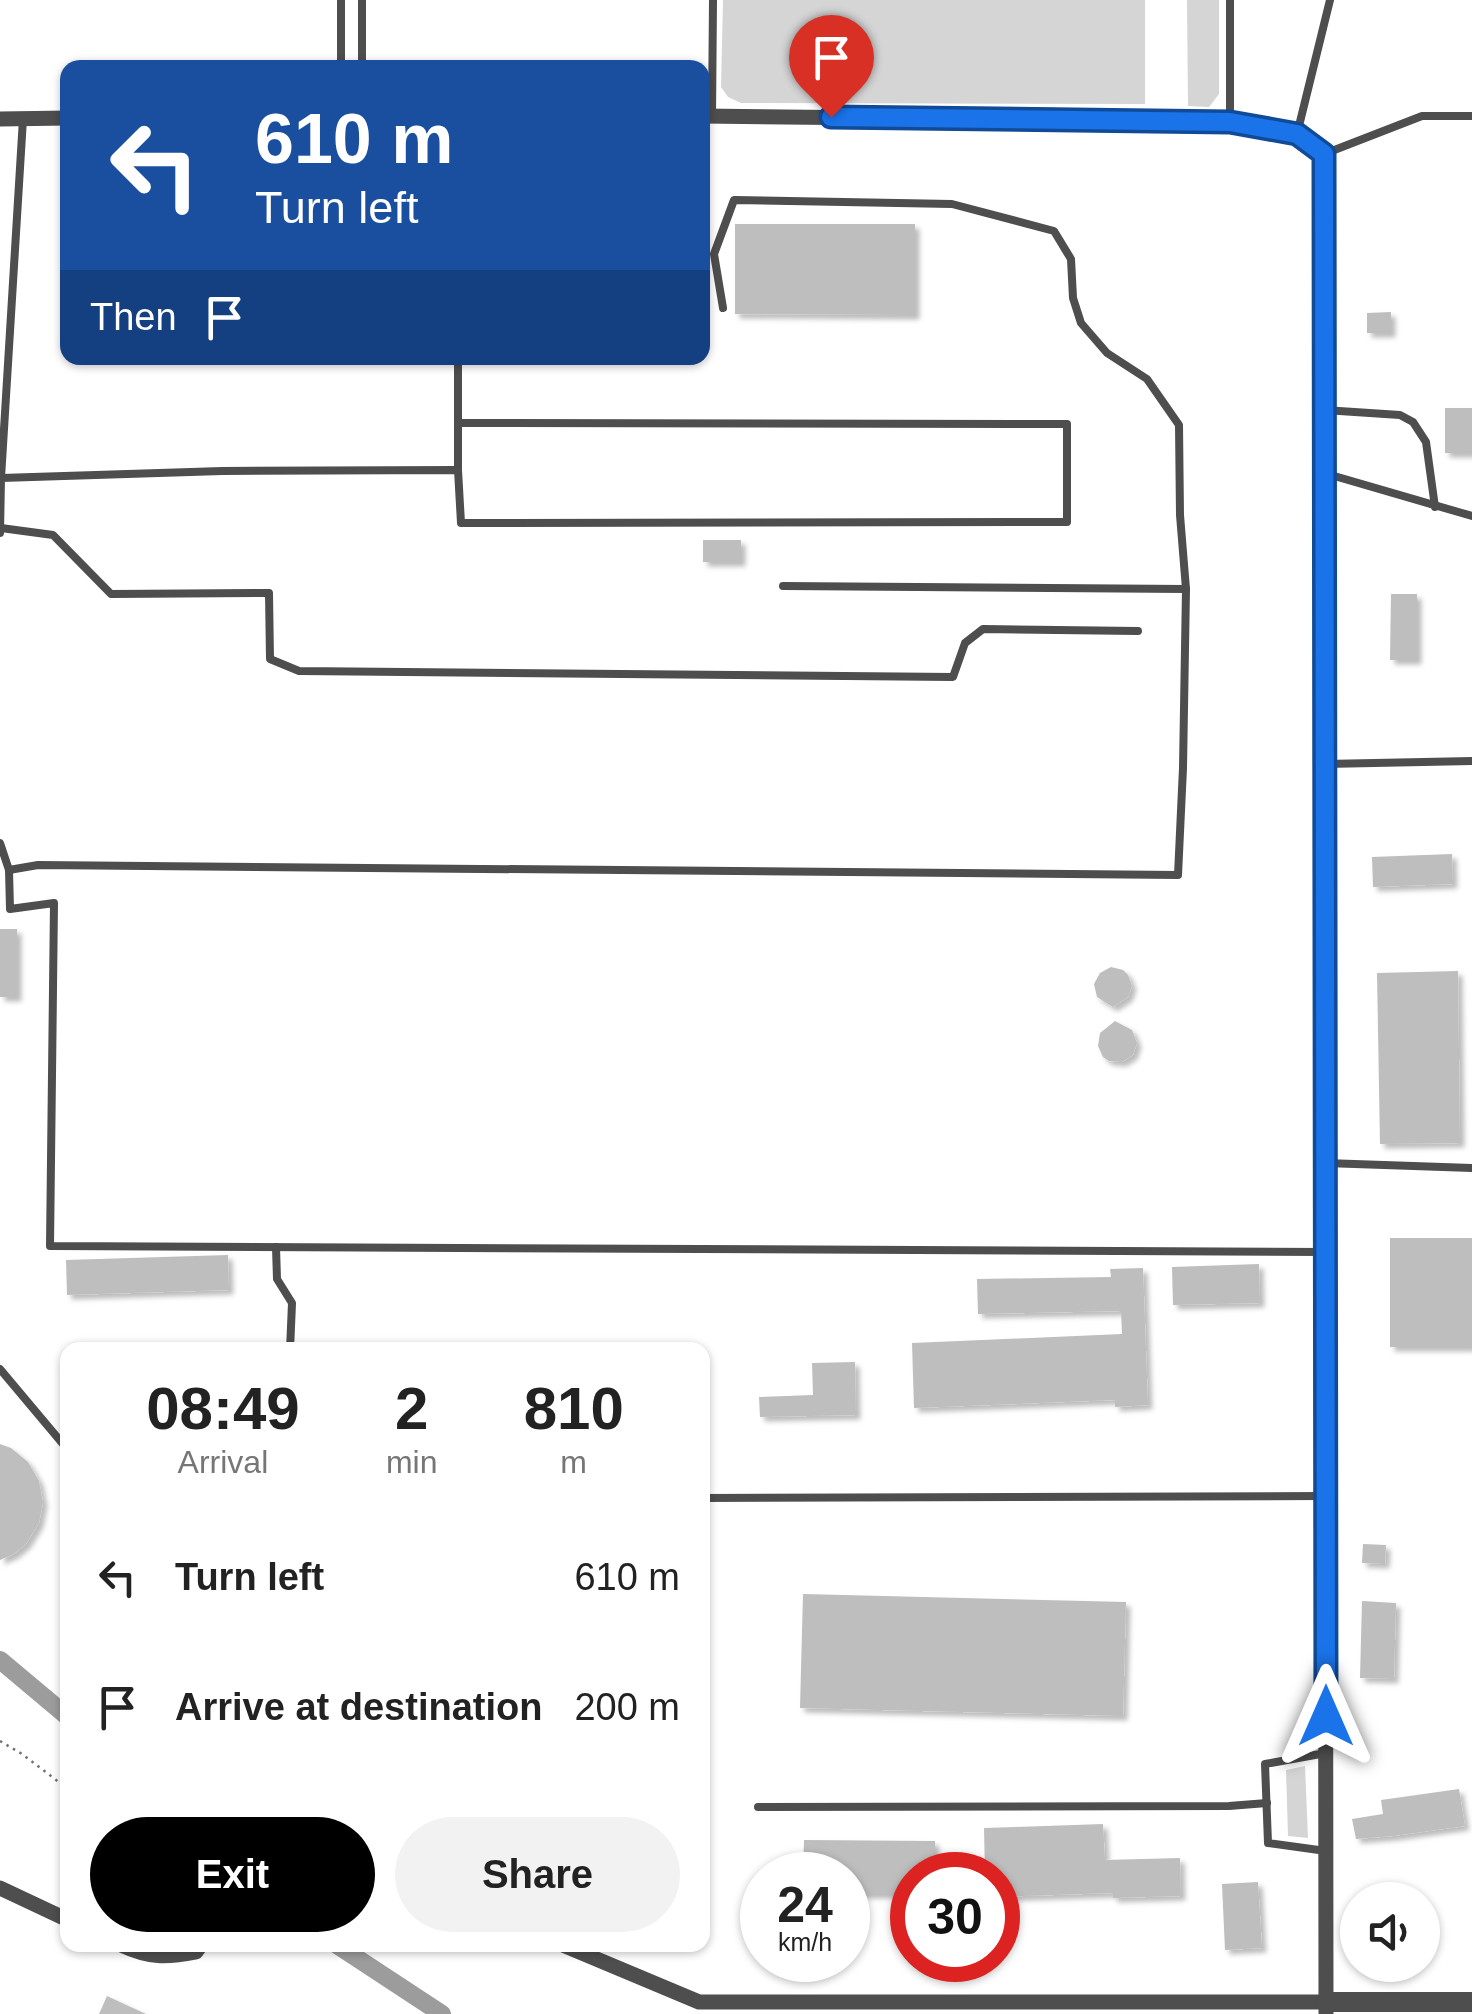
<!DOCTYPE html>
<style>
:root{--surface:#fff;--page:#f2f2f2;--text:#222;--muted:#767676;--accent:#000}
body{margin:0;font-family:Arial,sans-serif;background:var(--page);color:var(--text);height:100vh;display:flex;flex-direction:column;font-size:38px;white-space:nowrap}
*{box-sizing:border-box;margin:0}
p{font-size:32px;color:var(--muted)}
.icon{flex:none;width:55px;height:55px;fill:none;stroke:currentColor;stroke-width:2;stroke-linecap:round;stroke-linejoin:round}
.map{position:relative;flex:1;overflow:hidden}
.panel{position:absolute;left:60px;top:1342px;width:650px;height:610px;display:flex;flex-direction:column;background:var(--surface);border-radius:20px;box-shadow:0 2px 8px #0004}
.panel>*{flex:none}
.banner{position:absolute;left:60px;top:60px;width:650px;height:305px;border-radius:20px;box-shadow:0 2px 8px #0004;background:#1a4fa0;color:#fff;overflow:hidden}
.tools{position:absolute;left:1340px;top:1882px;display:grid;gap:20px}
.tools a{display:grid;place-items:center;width:100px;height:100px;border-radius:50%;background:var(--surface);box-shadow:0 2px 8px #0004;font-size:50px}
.speed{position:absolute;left:740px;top:1852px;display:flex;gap:20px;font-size:50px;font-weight:700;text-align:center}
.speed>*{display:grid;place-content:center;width:130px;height:130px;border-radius:50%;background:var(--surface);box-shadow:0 2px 8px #0004;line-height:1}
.speed small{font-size:25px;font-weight:400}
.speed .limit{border:15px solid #d22;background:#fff;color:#111}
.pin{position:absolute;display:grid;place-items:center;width:85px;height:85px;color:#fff;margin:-102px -42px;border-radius:50% 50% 50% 0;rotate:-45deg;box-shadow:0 0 10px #0007}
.pin .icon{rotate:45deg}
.me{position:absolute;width:110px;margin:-55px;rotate:0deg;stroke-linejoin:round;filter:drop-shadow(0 0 8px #0008)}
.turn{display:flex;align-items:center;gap:35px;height:210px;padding:0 30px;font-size:45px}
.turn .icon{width:130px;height:130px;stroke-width:2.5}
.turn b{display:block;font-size:70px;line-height:85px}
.then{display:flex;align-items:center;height:95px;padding:0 30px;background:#0003;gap:20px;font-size:38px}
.eta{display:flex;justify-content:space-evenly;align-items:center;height:170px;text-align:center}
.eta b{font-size:60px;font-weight:800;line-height:70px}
.primary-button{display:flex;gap:20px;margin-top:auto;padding:20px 30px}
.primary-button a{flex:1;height:115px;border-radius:60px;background:var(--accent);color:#fff;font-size:40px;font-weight:800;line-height:115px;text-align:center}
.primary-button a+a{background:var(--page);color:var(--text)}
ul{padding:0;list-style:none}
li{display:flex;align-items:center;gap:30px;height:130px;padding:0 30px}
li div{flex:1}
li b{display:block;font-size:38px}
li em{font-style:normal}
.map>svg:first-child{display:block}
</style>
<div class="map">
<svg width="1472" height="2014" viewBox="0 0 1472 2014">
<defs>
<filter id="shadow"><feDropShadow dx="4.5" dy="4.5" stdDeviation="2.5" flood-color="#0004"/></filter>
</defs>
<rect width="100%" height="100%" fill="#fff"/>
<!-- green -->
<g fill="#d5d5d5">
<path d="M723 0H1145V104L741 103 728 97 721 87Z"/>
<path d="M1187 0H1219V94L1209 107 1188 106Z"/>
<path d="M1305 1766 1308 1838 1288 1836 1286 1770Z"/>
</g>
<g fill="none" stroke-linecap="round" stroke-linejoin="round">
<!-- canal -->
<g stroke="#9c9c9c" stroke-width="18">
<path d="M0 1660 68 1717"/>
<path d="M337 1945 442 2014"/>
</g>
</g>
<!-- building -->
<g fill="#bebebe" filter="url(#shadow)">
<path d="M735 224H915V315L735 314Z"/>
<path d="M1391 312V333H1367V313Z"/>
<rect x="1445" y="408" width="27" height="45"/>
<rect x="703" y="540" width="38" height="22"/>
<path d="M1391 594H1417V660H1390Z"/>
<path d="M1452 854 1453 884 1373 887 1372 857Z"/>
<rect x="0" y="929" width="17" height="68"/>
<path d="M1111 967 1123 970 1128 975 1132 986 1128 997 1113 1007 1097 997 1094 984 1100 973Z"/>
<path d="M1458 971 1460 1143 1380 1144 1377 973Z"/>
<path d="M1115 1021 1132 1030 1137 1043 1133 1055 1122 1062 1109 1061 1103 1057 1098 1046 1100 1033Z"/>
<rect x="1390" y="1238" width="82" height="109"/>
<path d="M228 1255 229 1290 67 1295 66 1260Z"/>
<path d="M1259 1264 1260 1303 1173 1305 1172 1267Z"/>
<path d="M1143 1268 1148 1405 1115 1407V1400L914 1408 912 1343 1122 1334 1121 1311 978 1314 977 1279 1111 1277 1110 1269Z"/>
<path d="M855 1362 856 1415 760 1417 759 1397 813 1395 812 1363Z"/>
<path d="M0 1444 11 1448 28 1462 39 1481 43 1502 39 1523 26 1544 14 1554 0 1560Z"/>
<path d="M1363 1544 1386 1545 1385 1564 1362 1563Z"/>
<path d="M803 1594 1126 1602 1123 1716 800 1708Z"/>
<path d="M1362 1601 1396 1603 1394 1679 1360 1678Z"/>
<path d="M1459 1789 1465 1826 1393 1836 1356 1839 1352 1819 1383 1814 1381 1800Z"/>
<path d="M1103 1824 1105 1860 1180 1858 1181 1896 1113 1898V1893L998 1897V1875H985L984 1828Z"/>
<path d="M804 1840 935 1841V1875H912V1894H848V1875H803Z"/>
<path d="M1258 1882 1262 1948 1225 1950 1222 1884Z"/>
<path d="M107 1996 146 2014H99Z"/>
</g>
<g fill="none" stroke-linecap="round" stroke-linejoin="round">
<!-- path -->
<path stroke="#707070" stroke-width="2.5" stroke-dasharray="2.5 5" stroke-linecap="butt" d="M0 1741 22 1754 68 1789"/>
<!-- service -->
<g stroke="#4e4e4e" stroke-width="8">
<path d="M341 0V68"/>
<path d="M362 0V68"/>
<path d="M1230 0V122"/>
<path d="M712 115 713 0"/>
<path d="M1297 134 1330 0"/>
<path d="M1324 154 1422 116H1472"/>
<path d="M723 308 714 254 734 200 952 204 1054 231 1071 259 1073 298 1081 323 1107 353 1147 379 1179 425 1180 515 1186 589"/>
<path d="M458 358V470"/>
<path d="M1324 410 1400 415 1413 422 1426 442 1435 507"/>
<path d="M1324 473 1472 516"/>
<path d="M1 478 222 471 458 470 461 523 1067 522V424L458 423"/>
<path d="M1 528 53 535 111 594 269 593 270 659 299 671 953 677 965 643 983 629 1138 631"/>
<path d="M0 533 1 478 23 119"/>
<path d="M1325 764 1472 761"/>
<path d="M0 843 9 870 10 909 54 903 50 1246 1325 1252"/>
<path d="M9 870 38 865 1178 875 1183 768 1186 589 783 586"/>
<path d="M1325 1163 1472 1168"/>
<path d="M276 1247 277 1279 292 1303 290 1350"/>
<path d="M0 1369 68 1450"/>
<path d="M702 1498 1325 1496"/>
<path d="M1326 1753 1265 1764 1268 1843 1326 1851"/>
<path d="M758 1807 1229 1806 1267 1803"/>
</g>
<!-- minor -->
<g stroke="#4e4e4e" stroke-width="15">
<path d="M702 116 1230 122 1297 134 1324 154 1326 2014"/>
<path d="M0 119 68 118"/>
<path d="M0 1888 68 1920"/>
<path d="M121 1945C149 1958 166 1958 196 1952L201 1945"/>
<path d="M563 1945 699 2002H1326"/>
</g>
<!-- tertiary -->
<path stroke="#4e4e4e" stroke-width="20" d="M1326 2002H1472"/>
</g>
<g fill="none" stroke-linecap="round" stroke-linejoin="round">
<!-- route casing -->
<g stroke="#114b97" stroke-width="25">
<path id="route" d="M831 117 1230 122 1297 134 1324 154 1326 1716"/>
</g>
<!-- route -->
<use href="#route" stroke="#1a73e8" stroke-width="18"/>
</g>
</svg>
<div class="tools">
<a><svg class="icon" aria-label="sound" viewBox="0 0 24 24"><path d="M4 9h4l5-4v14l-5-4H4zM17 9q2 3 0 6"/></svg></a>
</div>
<div class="speed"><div>24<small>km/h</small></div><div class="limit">30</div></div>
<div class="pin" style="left:831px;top:117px;background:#d93025"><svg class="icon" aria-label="arrive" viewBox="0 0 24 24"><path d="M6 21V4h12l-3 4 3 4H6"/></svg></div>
<svg class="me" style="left:1326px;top:1716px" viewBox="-20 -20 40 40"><path d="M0-17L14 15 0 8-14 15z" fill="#1a73e8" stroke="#fff" stroke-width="4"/></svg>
<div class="banner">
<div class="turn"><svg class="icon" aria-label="left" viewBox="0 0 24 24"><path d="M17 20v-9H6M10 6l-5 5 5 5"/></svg><div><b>610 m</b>Turn left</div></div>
<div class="then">Then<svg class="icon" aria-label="arrive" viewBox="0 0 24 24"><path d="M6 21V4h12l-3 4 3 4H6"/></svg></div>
</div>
<section class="panel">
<div class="eta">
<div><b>08:49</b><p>Arrival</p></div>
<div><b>2</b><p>min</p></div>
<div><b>810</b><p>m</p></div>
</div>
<ul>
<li><svg class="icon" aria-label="left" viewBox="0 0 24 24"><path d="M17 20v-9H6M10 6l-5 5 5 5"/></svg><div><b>Turn left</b></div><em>610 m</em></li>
<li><svg class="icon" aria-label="arrive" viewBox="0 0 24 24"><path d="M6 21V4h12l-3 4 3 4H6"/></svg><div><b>Arrive at destination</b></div><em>200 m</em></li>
</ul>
<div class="primary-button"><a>Exit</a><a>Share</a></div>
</section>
</div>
